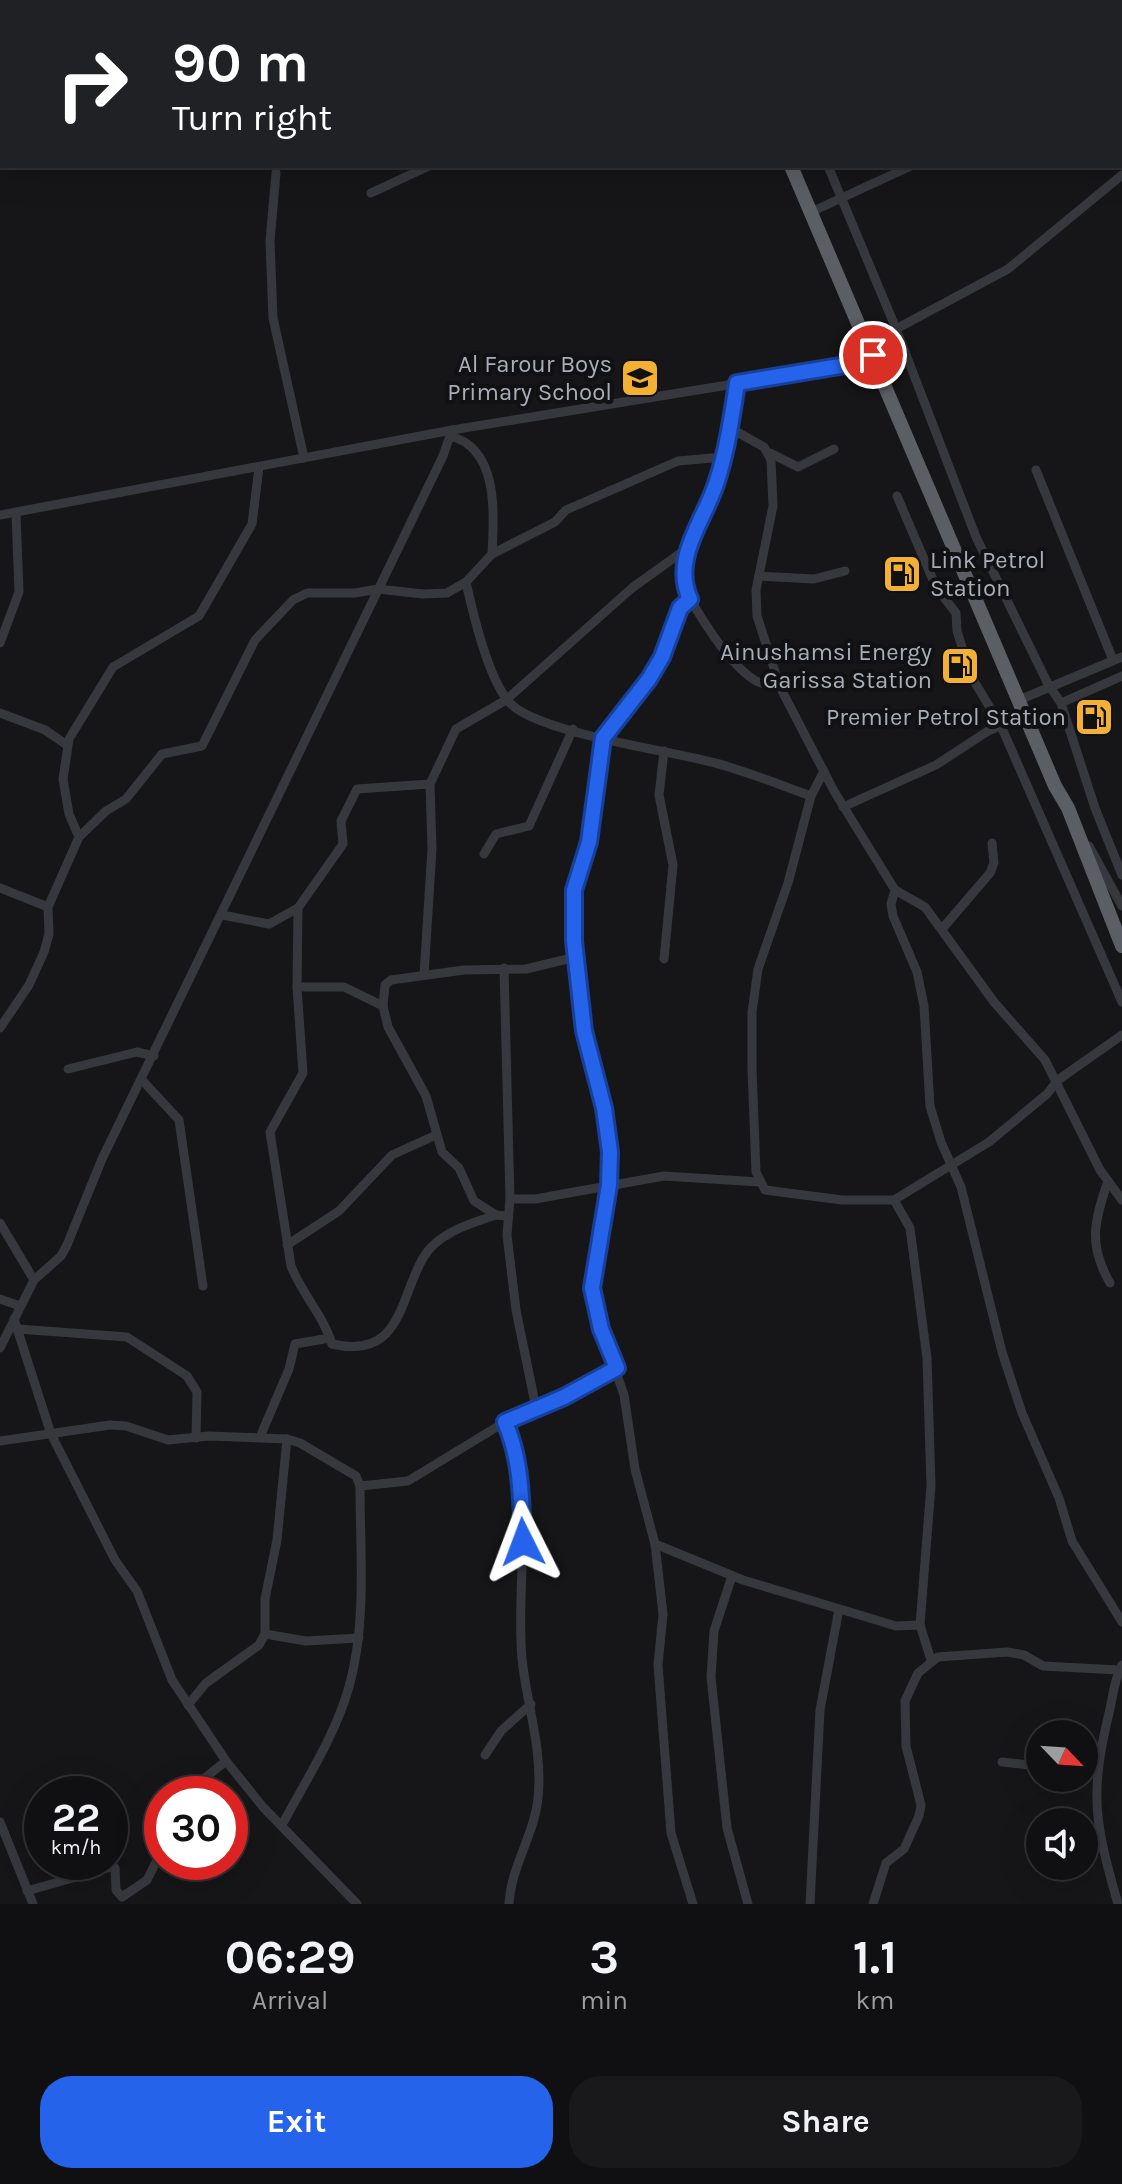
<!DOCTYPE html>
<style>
:root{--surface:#101012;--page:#19191b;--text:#f1f3f6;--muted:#9c9d9f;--line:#303032;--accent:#2563eb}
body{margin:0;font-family:Karla,sans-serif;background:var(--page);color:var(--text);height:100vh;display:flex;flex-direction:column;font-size:30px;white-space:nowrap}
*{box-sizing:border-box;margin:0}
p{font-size:26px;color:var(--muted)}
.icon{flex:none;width:44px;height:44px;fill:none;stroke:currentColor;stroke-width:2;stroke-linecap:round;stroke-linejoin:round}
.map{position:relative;height:1904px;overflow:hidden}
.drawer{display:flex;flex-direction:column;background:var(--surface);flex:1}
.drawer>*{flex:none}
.banner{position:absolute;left:0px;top:0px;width:1122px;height:168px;box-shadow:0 8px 32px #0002,0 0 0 2px var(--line);background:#202124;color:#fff;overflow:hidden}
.needle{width:52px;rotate:115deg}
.tools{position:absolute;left:1026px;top:1720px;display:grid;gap:16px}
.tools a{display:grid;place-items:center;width:72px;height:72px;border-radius:50%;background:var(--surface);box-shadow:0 8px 32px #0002,0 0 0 2px var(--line);font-size:40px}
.speed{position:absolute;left:24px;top:1776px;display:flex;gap:16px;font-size:40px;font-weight:700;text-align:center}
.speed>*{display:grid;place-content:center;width:104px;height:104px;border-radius:50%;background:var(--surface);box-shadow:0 8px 32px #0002,0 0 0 2px var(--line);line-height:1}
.speed small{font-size:20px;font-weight:400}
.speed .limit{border:12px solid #d22;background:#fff;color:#111}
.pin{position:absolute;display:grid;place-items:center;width:68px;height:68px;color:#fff;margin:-34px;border:4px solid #fff;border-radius:50%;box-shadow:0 2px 8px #0007}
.me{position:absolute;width:88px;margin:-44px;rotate:357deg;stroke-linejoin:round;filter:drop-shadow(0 0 6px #0008)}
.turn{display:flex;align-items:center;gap:28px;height:168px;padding:0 40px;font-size:36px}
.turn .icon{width:104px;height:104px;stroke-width:2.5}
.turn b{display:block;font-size:56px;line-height:68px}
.eta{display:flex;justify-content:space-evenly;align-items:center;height:136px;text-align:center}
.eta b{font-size:48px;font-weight:700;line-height:56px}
.cta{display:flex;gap:16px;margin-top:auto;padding:16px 40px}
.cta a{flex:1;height:92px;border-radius:32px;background:var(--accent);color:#fff;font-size:32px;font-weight:700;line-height:92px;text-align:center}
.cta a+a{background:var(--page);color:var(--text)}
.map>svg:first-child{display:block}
</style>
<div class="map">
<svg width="1122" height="1904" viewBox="0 0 1122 1904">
<rect width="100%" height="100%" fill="#161618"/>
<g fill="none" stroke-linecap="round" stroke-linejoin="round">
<!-- minor -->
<g stroke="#37383d" stroke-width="9">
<path d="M762 0 763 2"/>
<path d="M1109 0 1110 2"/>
<path d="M1078 2 1083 0"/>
<path d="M1120 31 1122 36"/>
<path d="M1120 120H1122"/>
<path d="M828 166 897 331 976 537 1048 684 1061 703 1095 808 1122 875"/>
<path d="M276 173 270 241 273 318 304 458"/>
<path d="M371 193 429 166"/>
<path d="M811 212 911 166"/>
<path d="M868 344 1008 269 1122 175"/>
<path d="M737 383 717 483 689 547 683 583C695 611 729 665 756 681 763 685 772 685 780 687"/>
<path d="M730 428 764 447 771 460 773 506 756 590 757 616 780 687 834 791 895 890 925 907 994 1002 1045 1060 1100 1170 1122 1200"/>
<path d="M450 436C499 448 494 514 492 554"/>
<path d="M770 453 798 467 834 449"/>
<path d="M1036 470 1113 660"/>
<path d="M897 496 936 587 956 613 957 631 971 676 1001 726 1122 1002"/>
<path d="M0 515 452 430 832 368 873 355"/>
<path d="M759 576 814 579 845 571"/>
<path d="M466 582C473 614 488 678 509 702 534 732 665 750 707 761 742 769 777 784 811 796"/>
<path d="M690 599 680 608 662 657 649 679 603 738 589 842 574 890V941L584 1031 604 1108 610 1152 609 1185 592 1288 601 1329 624 1395 635 1469 655 1544 663 1614 658 1665 671 1833 693 1904"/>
<path d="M0 643 19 592 16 513"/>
<path d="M1019 700 1122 657"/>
<path d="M1061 703 1122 676"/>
<path d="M0 713 45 730 67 745"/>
<path d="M824 771 811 796 788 883 758 969 752 1012V1069L756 1172 765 1190 842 1200H894L989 1142 1047 1094 1058 1080 1122 1035"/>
<path d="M843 807 936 765 988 731 1025 715"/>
<path d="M79 837 69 814 63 779 69 739 113 667 199 616 252 524 259 467"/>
<path d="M1089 846 1122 906"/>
<path d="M484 854 496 834 529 826 573 729"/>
<path d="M0 888 48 907"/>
<path d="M895 890 891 904 893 916 917 972 924 1006 930 1106 941 1142 961 1187 1002 1352 1022 1413 1059 1498 1072 1541 1122 1622"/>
<path d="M222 915 269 924 298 908"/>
<path d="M942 929 990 873 994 863 992 843"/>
<path d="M664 959 673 865 659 795 664 751"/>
<path d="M504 968 510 1199 507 1235 516 1310 536 1408"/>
<path d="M424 975 432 849 430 784"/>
<path d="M297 987H344L383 1006"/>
<path d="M0 1028 29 985 44 952 49 934 48 907 79 837 106 811 126 799 162 754 202 746 255 640 293 600 307 593H355L378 589 423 594 447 593 466 582 492 554 555 522 566 510 678 461 724 457"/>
<path d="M68 1069 137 1052 154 1056"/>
<path d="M142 1080 179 1120 203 1286"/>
<path d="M1108 1181C1094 1222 1088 1245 1110 1283"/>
<path d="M510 1199H535L664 1176 759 1182"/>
<path d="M894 1200 910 1228 927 1358 931 1486 920 1625 931 1660"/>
<path d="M496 1215C471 1223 437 1233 423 1258 399 1300 401 1360 332 1344 322 1313 303 1296 291 1266L270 1132 303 1073 297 987 298 908 343 844 341 821 357 789 430 784 456 729 506 700 632 588 689 547"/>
<path d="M507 1216 496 1215 474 1201 459 1168 442 1152 426 1096 388 1027 383 1006 385 985 391 980 464 970 526 969 576 957"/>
<path d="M0 1223 34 1280 0 1348"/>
<path d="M287 1245 339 1211 392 1155 436 1135"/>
<path d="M34 1280 61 1256 67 1245 102 1159 443 456 452 430"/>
<path d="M0 1299 20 1306"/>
<path d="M14 1319 51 1434 115 1560 137 1591 172 1680 226 1761 263 1807 357 1904"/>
<path d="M18 1329 127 1337 187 1376 197 1392 196 1438"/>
<path d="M505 1422C537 1497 515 1580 522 1659 527 1706 543 1750 538 1798 534 1836 511 1866 509 1904"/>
<path d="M260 1437 289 1369 295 1344 330 1338"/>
<path d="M0 1441 110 1425 126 1426 168 1440 209 1436 287 1439 300 1443 356 1476 360 1486C360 1552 367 1623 349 1687 335 1736 306 1780 282 1825"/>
<path d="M360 1486 408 1481 505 1422 564 1397 617 1368"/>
<path d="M655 1544 743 1580 863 1616 896 1626 920 1625"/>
<path d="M732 1576 714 1631 711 1677 727 1828 748 1904"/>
<path d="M265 1634V1599L277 1540 287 1439"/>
<path d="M188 1705 206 1683 259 1645 265 1634 306 1641 359 1638"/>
<path d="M485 1755 501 1731 531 1704"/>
<path d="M1002 1762 1040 1766"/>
<path d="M1084 1767H1097"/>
<path d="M192 1794 201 1781 226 1761"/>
<path d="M0 1822 33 1904"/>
<path d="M27 1891 111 1867 115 1868 116 1890 122 1897 147 1880 162 1850"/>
<path d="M810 1904 820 1710 839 1609"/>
<path d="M873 1904 886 1863 904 1849 919 1816 921 1805 906 1746 905 1701 918 1673 938 1657 1007 1652 1024 1655 1043 1666 1119 1670"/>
<path d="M1118 1904C1095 1823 1089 1796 1109 1713 1113 1697 1114 1679 1122 1665"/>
</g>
<!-- trunk -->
<g stroke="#5b5e65" stroke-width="14">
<path d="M720 0 721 2"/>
<path d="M791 166 1055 786 1068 808 1122 946"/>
</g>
</g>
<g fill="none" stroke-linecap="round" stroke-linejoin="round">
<!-- route casing -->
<g stroke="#184099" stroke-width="20">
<path id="route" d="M523 1542C521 1500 522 1461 505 1422L564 1397 617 1368 601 1329 592 1288 609 1185 610 1152 604 1108 584 1031 574 941V890L589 842 603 738 649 679 662 657 680 608 690 599C671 558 705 520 717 481 727 450 732 416 737 383L852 364 873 355"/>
</g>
<!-- route -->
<use href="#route" stroke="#2563eb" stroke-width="14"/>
</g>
<!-- icons -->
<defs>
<g id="school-square" transform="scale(2)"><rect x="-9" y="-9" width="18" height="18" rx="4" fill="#f2b134" stroke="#111113"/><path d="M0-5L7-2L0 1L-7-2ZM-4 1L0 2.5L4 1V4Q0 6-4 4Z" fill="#111"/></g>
<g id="fuel-square" transform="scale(2)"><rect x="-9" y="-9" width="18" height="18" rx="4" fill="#f2b134" stroke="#111113"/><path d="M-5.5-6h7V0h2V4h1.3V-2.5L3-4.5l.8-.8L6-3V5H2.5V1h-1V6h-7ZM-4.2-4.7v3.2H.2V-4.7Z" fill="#111"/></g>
</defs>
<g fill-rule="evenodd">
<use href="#school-square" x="640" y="378"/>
<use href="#fuel-square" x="902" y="574"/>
<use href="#fuel-square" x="960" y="666"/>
<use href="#fuel-square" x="1094" y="717"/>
</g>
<g text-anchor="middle" stroke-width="8" stroke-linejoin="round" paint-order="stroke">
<!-- poi labels -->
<g font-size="24" fill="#a8adb8" stroke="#111113" text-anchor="end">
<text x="612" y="372">Al Farour Boys<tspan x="612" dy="28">Primary School</tspan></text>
<text x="930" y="568" text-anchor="start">Link Petrol<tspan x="930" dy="28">Station</tspan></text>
<text x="932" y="660">Ainushamsi Energy<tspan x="932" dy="28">Garissa Station</tspan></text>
<text x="1066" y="725">Premier Petrol Station</text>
</g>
</g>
</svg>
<div class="tools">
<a><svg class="needle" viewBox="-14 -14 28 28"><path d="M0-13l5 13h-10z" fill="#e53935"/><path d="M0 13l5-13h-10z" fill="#9c9d9f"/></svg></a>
<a><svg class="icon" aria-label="sound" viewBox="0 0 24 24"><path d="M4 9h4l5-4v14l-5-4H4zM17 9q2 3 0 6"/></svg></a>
</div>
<div class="speed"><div>22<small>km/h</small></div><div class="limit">30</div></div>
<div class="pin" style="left:873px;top:355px;background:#d93025"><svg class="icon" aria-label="arrive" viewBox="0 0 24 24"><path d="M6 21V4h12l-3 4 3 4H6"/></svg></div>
<svg class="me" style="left:523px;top:1542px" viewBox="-20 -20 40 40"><path d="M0-17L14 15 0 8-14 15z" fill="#2563eb" stroke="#fff" stroke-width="4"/></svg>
<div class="banner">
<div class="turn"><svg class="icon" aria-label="right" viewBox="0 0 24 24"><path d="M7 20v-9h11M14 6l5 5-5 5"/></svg><div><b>90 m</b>Turn right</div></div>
</div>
</div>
<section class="drawer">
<div class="eta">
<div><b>06:29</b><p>Arrival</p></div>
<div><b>3</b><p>min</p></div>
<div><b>1.1</b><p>km</p></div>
</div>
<div class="cta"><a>Exit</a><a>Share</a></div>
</section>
